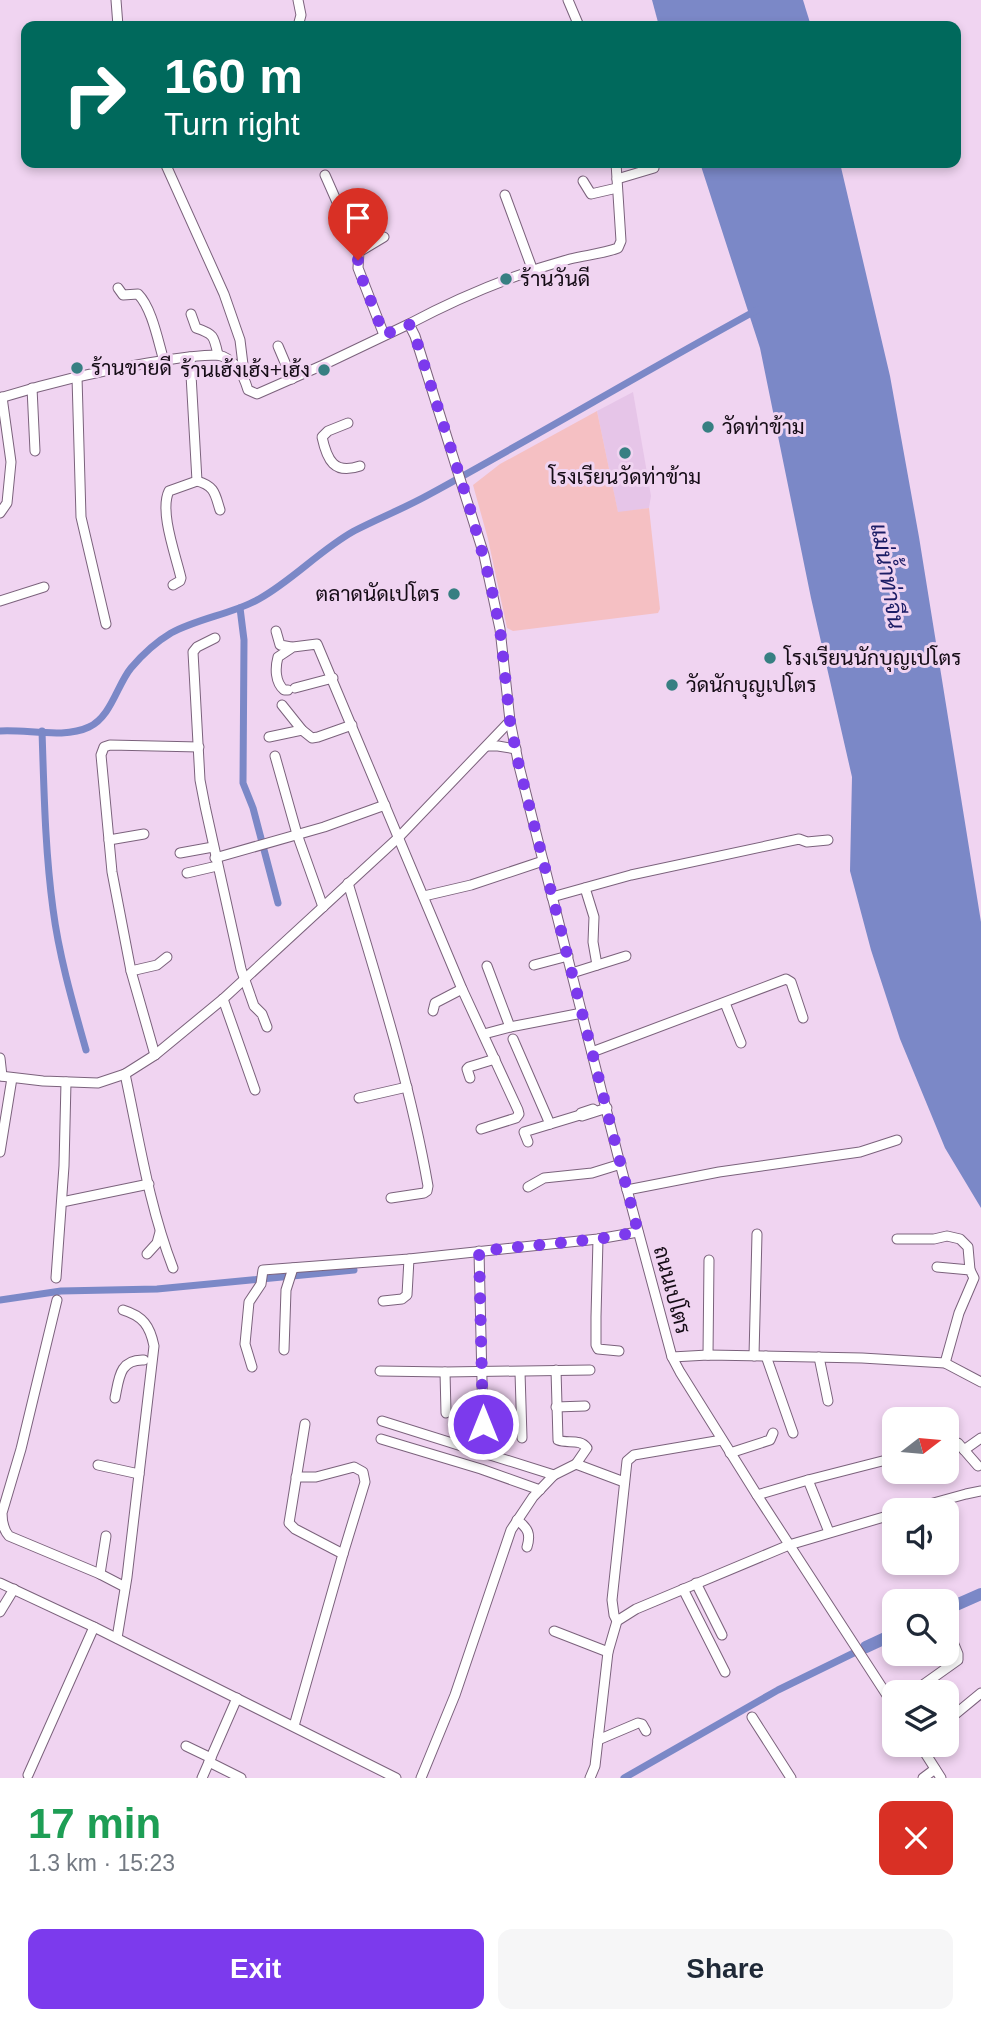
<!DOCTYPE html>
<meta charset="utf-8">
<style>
:root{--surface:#fff;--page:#f6f6f7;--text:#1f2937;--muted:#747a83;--accent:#7c3aed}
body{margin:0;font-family:Arial,Sarabun,sans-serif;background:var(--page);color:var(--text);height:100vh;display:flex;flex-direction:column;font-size:26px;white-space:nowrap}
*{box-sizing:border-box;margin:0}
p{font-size:23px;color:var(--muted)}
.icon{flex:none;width:38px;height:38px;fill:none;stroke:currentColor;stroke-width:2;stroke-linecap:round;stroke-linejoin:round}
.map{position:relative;height:1778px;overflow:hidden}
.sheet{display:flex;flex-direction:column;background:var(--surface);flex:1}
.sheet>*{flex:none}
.banner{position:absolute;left:21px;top:21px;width:940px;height:147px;border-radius:14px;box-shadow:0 4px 10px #0003;background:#00695c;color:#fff;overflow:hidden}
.needle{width:46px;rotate:74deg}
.fabs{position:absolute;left:882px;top:1407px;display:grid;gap:14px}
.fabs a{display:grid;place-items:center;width:77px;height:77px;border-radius:14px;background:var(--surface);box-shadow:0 4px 10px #0003;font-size:35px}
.pin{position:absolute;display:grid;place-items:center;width:60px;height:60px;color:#fff;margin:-72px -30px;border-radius:50% 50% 50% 0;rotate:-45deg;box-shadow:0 0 7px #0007}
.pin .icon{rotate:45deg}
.me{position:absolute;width:77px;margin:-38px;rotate:0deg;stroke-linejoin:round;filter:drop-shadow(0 0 5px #0008)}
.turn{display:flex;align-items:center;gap:24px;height:147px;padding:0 28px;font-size:32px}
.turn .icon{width:91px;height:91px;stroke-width:2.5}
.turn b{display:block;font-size:49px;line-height:60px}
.round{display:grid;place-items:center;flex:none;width:74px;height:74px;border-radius:14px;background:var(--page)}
.summary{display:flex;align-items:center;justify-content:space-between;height:119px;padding:0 28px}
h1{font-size:42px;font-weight:600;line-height:52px;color:#1e9e55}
.cta{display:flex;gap:14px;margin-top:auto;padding:14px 28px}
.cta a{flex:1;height:80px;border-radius:14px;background:var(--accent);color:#fff;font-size:28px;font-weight:600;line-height:80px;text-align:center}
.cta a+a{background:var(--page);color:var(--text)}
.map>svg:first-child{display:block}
</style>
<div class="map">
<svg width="981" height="1778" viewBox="0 0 981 1778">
<rect width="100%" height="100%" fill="#f0d4f1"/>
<!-- built -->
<path fill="#e6c5e8" d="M633 392 651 496 649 508 618 513 597 411Z"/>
<!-- green -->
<path fill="#f5c0c3" d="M597 411 618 512 649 508 660 609 658 613 513 631 507 628 488 539 473 485 500 464Z"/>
<!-- water -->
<g fill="#7b88c7">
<path d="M652 0H803L811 26H659Z"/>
<path d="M700 163H840L890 376 919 537 981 922V1208L945 1148 900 1039 871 950 850 871 852 777 811 598 760 348Z"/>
</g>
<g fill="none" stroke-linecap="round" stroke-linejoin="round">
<!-- canal -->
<g stroke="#7b88c7" stroke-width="7">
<path d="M240 608 244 640 243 783 253 808 278 903"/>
<path d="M0 731C27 729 64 739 89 727 111 717 117 685 131 668 142 655 156 642 171 633 199 618 232 614 259 599 293 580 320 550 354 531 379 518 405 508 430 494 540 434 647 370 757 310"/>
<path d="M42 731C44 790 45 850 53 909 59 956 73 1004 86 1050"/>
<path d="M0 1300 61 1291 157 1289 354 1270"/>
<path d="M624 1778 778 1690 866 1647"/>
</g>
<!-- river -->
<g stroke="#7b88c7" stroke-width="12">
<path d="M947 1609 981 1594"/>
<path d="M866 1647 894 1634"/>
</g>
<!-- minor casing -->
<g stroke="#7b627c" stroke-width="11">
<g id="minor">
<path d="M116 0 118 26"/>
<path d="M568 0 579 26"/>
<path d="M298 26 301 15 298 0"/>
<path d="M165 163 224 294 240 340 244 373"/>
<path d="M325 175 359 252"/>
<path d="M617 179 654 168"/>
<path d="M583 181 591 194 617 188"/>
<path d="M505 195 533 271"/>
<path d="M118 288 123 295 138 294C152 308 158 341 164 361"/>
<path d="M191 314 196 328C214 334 214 336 218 355"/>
<path d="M409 324C460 297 515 274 570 259 586 255 602 254 618 248L621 241 616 163"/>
<path d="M384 335 358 268 359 252 384 237"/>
<path d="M278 346 292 379"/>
<path d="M77 377 81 517 106 624"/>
<path d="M32 388 35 451"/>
<path d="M0 398C48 383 98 371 148 363 171 359 194 355 218 355 235 359 243 373 248 390L257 394 323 365 409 324 415 336 484 555 500 629 510 721 519 766 618 1156 672 1357 680 1372 757 1495 894 1706"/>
<path d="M348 423 328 431 322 437C327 460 334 475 360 466"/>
<path d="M197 481C215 486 215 494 220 510"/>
<path d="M0 513 7 503 11 462 2 397"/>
<path d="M173 585 180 581 181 578C176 556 159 511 169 491L197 481 190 357"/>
<path d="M0 601 44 587"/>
<path d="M276 631 280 645 291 647"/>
<path d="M215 638 197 647 193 652 200 780 205 806 241 969 254 1006 262 1014 267 1027"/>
<path d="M295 688 333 678"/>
<path d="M288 690H284C275 682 275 668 278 657L293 647 317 644 462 989 518 1110 519 1114 516 1118 481 1129"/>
<path d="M282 705 302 730 312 738 318 737 352 725"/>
<path d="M269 737 302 730"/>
<path d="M487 746H498L516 749"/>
<path d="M275 756 297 834 323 907"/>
<path d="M109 840 144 834"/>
<path d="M180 853 213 847"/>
<path d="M215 858 324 827 385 805"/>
<path d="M187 873 217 866"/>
<path d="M348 883C378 983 410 1083 428 1186L427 1191 424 1193 391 1198"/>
<path d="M585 888 594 917 593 942 597 965"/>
<path d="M424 896 471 885 543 861"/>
<path d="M552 897 631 875 799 839 807 842 828 840"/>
<path d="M534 965 568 956"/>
<path d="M487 966 510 1027"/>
<path d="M131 971 157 965 167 957"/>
<path d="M572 973 626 956"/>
<path d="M223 999 255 1090"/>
<path d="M725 1003 741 1043"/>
<path d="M433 1011 435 1003 462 989"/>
<path d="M484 1034 510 1027 582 1013"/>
<path d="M513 1039 550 1124"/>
<path d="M592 1052 786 979 791 982 803 1018"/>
<path d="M155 1055 131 971 112 872 101 755 104 747 110 745 199 747"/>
<path d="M0 1058 2 1076"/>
<path d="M125 1074C139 1139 149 1206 173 1268"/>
<path d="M0 1076 43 1081 98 1083 125 1074 155 1055 223 999 399 837 510 721"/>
<path d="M470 1078 467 1069 469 1067 495 1059"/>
<path d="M359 1098 407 1087"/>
<path d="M596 1111 593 1109 581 1113 580 1115 582 1116 607 1108"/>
<path d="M528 1142 524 1132 580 1115"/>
<path d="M0 1152 12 1078"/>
<path d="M528 1187 544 1178 592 1173 621 1164"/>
<path d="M627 1190 719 1172 860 1152 897 1140"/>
<path d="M62 1202 149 1184"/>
<path d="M598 1239 596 1317V1345L598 1349 619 1351"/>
<path d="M897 1239H934L947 1236 960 1239 968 1247 970 1270"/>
<path d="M479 1251 483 1424"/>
<path d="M147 1254 157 1243 160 1232"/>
<path d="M937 1267 970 1270 974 1278 959 1313 945 1363"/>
<path d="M56 1278 64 1166 66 1082"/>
<path d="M57 1300 21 1449 2 1513C2 1522 3 1529 9 1536L100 1574 125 1587"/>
<path d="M383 1301 402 1299 407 1295 409 1259"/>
<path d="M284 1350 286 1290 293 1268"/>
<path d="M708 1355 709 1260"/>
<path d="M754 1356 757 1234"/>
<path d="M766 1356 793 1433"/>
<path d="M672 1357 708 1355 862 1358 945 1363 981 1382"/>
<path d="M819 1357 828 1401"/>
<path d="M252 1367 245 1344 249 1302 261 1284 263 1270 409 1259 598 1239 638 1232"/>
<path d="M556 1370 558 1440C567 1444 580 1438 587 1448L576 1464"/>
<path d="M380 1371 445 1372 590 1370"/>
<path d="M445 1372 446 1413"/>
<path d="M520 1372 522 1438"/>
<path d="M115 1398C119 1379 119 1359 144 1360"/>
<path d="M556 1407 585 1406"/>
<path d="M382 1421 554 1475"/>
<path d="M381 1439 481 1469 540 1490"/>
<path d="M947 1444 958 1443 978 1466"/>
<path d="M964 1450 981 1438"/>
<path d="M730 1453 770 1440 773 1433"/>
<path d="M98 1465 139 1474"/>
<path d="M296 1477H316L354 1467 363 1472 365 1482 343 1554"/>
<path d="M808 1480 829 1532"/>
<path d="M757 1495 808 1480 894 1458"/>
<path d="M908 1510 966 1494 981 1491"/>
<path d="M517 1520C528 1528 531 1534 527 1547"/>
<path d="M100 1574 106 1536"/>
<path d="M0 1583 94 1627 396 1778"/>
<path d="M696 1583 722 1635"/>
<path d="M683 1589 725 1672"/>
<path d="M0 1612 14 1589"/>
<path d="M617 1621 614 1615 612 1600 627 1461 634 1455 722 1440"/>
<path d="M554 1631 608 1652"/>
<path d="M117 1638 127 1577 154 1346C150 1326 143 1316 123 1310"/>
<path d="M913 1692 958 1660V1654L951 1637"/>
<path d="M752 1717 791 1778"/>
<path d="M947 1721 981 1693"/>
<path d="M294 1726 343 1554 295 1529 289 1523 305 1424"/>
<path d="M598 1740 638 1723 642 1724 646 1731"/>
<path d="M920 1745 941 1778"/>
<path d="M186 1746 211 1758"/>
<path d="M209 1762 241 1778"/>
<path d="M28 1775 94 1627"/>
<path d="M202 1778 237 1698"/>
<path d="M421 1778 455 1695 511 1530 533 1497 554 1475 576 1464 624 1482"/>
<path d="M590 1778 595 1766 608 1652 617 1621 636 1609 789 1545 894 1514"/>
<path d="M923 1778 935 1769"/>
</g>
</g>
<!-- minor -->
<use href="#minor" stroke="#fff" stroke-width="9"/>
</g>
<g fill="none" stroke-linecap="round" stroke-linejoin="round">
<!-- route -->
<path stroke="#7c3aed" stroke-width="12" stroke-dasharray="0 21.6" d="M358 260V268L384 335 409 324 415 336 469 505 490 581 500 629 510 721 519 766 638 1232 598 1239 479 1251 483 1424"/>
</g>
<!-- markers -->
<g fill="#377f82" stroke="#f0d4f1" stroke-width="2.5">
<circle cx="506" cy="279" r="7"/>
<circle cx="77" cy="368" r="7"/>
<circle cx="324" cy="370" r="7"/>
<circle cx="708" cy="427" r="7"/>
<circle cx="625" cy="453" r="7"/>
<circle cx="454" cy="594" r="7"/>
<circle cx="770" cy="658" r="7"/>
<circle cx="672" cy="685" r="7"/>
</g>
<g text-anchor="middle" stroke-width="6" stroke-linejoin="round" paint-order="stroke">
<!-- poi labels -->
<g font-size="21" fill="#150c16" stroke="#f0d4f1" text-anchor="start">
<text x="520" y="286">ร้านวันดี</text>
<text x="91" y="375">ร้านขายดี</text>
<text x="310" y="377" text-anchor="end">ร้านเฮ้งเฮ้ง+เฮ้ง</text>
<text x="722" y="434">วัดท่าข้าม</text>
<text x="625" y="484" text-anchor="middle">โรงเรียนวัดท่าข้าม</text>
<text x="440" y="601" text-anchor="end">ตลาดนัดเปโตร</text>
<text x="784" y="665">โรงเรียนนักบุญเปโตร</text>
<text x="686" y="692">วัดนักบุญเปโตร</text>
</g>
<!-- street labels -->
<g font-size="21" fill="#150c16" stroke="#f0d4f1">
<text transform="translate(672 1290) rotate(75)" y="7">ถนนเปโตร</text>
</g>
<!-- water labels -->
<g font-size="23" font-style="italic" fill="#1b1c65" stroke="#f0d4f1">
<text transform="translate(888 576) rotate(80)" y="8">แม่น้ำท่าจีน</text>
</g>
</g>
</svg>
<div class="fabs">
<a><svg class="needle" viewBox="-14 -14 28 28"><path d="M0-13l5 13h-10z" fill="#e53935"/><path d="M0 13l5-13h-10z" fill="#747a83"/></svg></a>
<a><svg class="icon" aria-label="sound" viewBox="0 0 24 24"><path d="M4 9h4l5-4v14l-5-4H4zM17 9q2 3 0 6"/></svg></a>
<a><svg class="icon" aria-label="search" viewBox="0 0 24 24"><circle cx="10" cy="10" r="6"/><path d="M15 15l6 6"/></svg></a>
<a><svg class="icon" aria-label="layers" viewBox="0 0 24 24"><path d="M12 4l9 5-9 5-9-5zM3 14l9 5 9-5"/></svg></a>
</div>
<div class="pin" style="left:358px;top:260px;background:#d93025"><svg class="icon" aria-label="arrive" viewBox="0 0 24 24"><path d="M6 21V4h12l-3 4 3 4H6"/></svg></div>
<svg class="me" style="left:483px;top:1424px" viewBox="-20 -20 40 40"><circle r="17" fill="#7c3aed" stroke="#fff" stroke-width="3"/><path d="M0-11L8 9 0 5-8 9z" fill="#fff"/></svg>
<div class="banner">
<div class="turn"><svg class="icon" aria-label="right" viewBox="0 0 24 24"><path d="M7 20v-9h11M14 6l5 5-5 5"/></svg><div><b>160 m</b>Turn right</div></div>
</div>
</div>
<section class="sheet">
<div class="summary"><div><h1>17 min</h1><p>1.3 km · 15:23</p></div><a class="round" style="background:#d93025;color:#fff"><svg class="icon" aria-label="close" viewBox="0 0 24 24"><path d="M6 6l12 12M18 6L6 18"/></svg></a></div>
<div class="cta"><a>Exit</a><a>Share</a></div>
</section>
